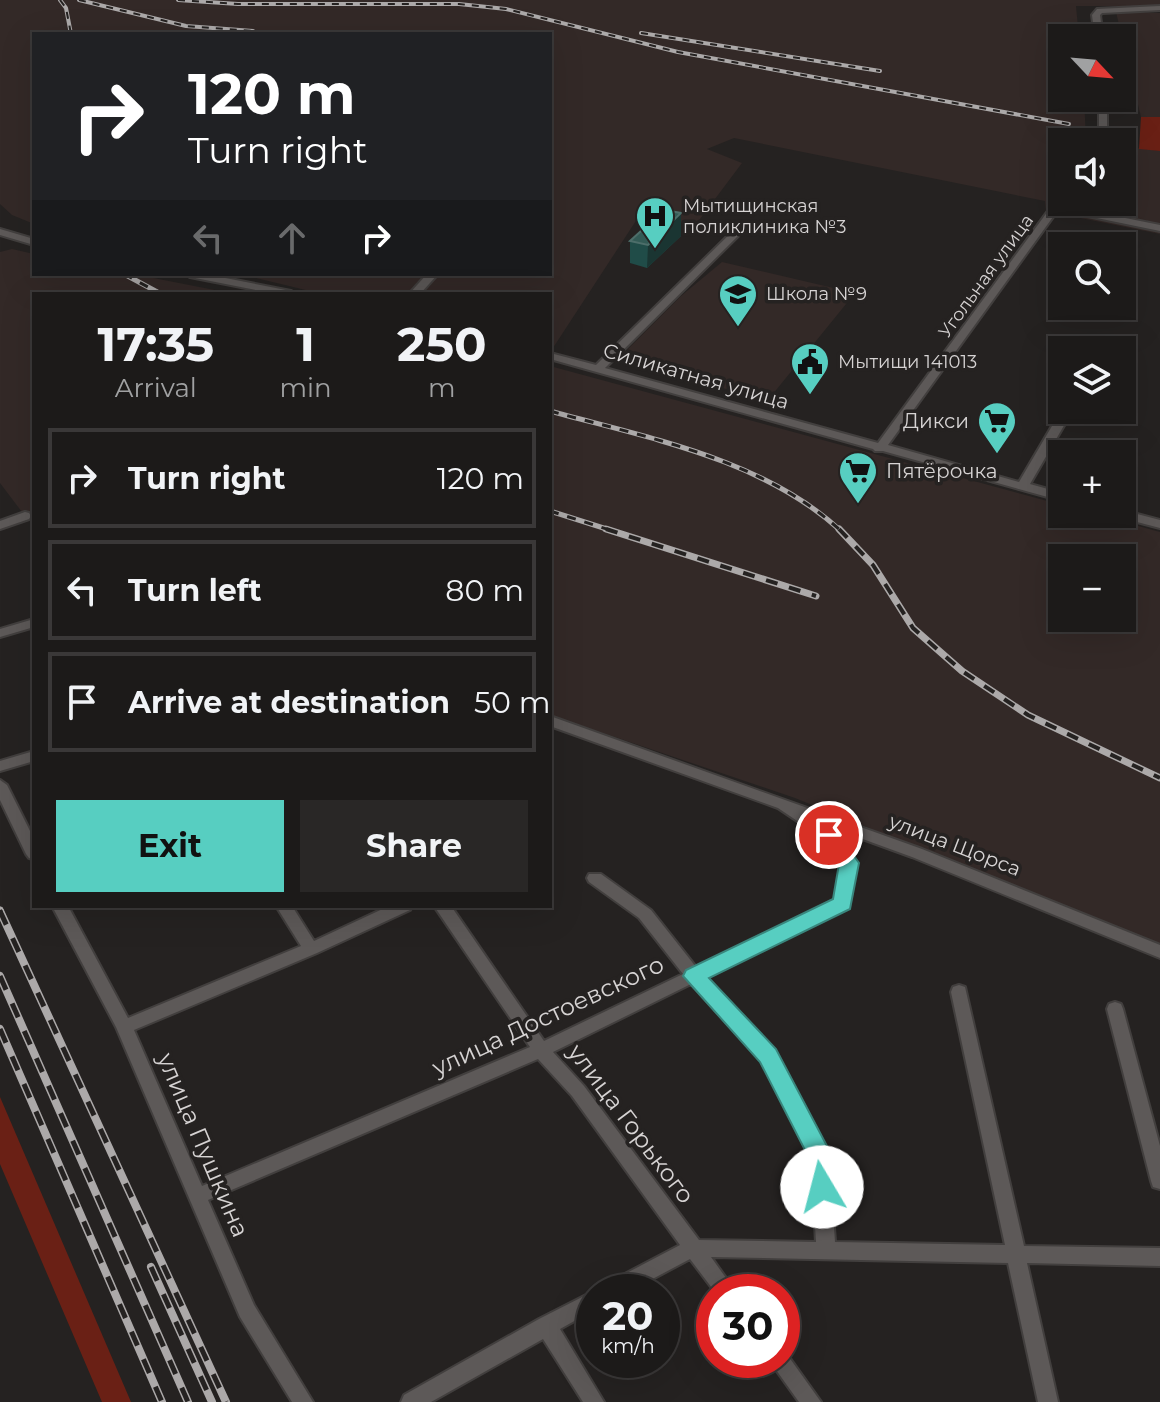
<!DOCTYPE html>
<meta charset="utf-8">
<style>
:root{--surface:#1c1a19;--page:#292726;--text:#f1f3f6;--muted:#a0a1a2;--line:#3a3838;--accent:#57cec1}
body{margin:0;font-family:Montserrat,sans-serif;background:var(--page);color:var(--text);height:100vh;display:flex;flex-direction:column;font-size:30px;white-space:nowrap}
*{box-sizing:border-box;margin:0}
p{font-size:26px;color:var(--muted)}
.icon{flex:none;width:44px;height:44px;fill:none;stroke:currentColor;stroke-width:2;stroke-linecap:round;stroke-linejoin:round}
.map{position:relative;flex:1;overflow:hidden}
.details{position:absolute;left:32px;top:292px;width:520px;height:616px;display:flex;flex-direction:column;background:var(--surface);border-radius:0px;box-shadow:0 8px 32px #0002,0 0 0 2px var(--line)}
.details>*{flex:none}
.top-card{position:absolute;left:32px;top:32px;width:520px;height:244px;border-radius:0px;box-shadow:0 8px 32px #0002,0 0 0 2px var(--line);background:#202124;color:#fff;overflow:hidden}
.needle{width:52px;rotate:116deg}
.fabs{position:absolute;left:1048px;top:24px;display:grid;gap:16px}
.fabs a{display:grid;place-items:center;width:88px;height:88px;border-radius:0px;background:var(--surface);box-shadow:0 8px 32px #0002,0 0 0 2px var(--line);font-size:40px}
.speed{position:absolute;left:576px;top:1274px;display:flex;gap:16px;font-size:40px;font-weight:700;text-align:center}
.speed>*{display:grid;place-content:center;width:104px;height:104px;border-radius:50%;background:var(--surface);box-shadow:0 8px 32px #0002,0 0 0 2px var(--line);line-height:1}
.speed small{font-size:20px;font-weight:400}
.speed .limit{border:12px solid #d22;background:#fff;color:#111}
.pin{position:absolute;display:grid;place-items:center;width:68px;height:68px;color:#fff;margin:-34px;border:4px solid #fff;border-radius:50%;box-shadow:0 2px 8px #0007}
.me{position:absolute;width:88px;margin:-44px;rotate:352deg;stroke-linejoin:round;filter:drop-shadow(0 0 6px #0008)}
.turn{display:flex;align-items:center;gap:28px;height:168px;padding:0 24px;font-size:36px}
.turn .icon{width:104px;height:104px;stroke-width:2.5}
.turn b{display:block;font-size:56px;line-height:68px}
.lanes{display:flex;align-items:center;height:76px;padding:0 24px;background:#0003;justify-content:center;gap:40px;direction:ltr}
.lanes .off{opacity:.35}
.eta{display:flex;justify-content:space-evenly;align-items:center;height:136px;text-align:center}
.eta b{font-size:48px;font-weight:700;line-height:56px}
.cta{display:flex;gap:16px;margin-top:auto;padding:16px 24px}
.cta a{flex:1;height:92px;border-radius:0px;background:var(--accent);color:#111;font-size:32px;font-weight:700;line-height:92px;text-align:center}
.cta a+a{background:var(--page);color:var(--text)}
ul{padding:0;list-style:none}
li{display:flex;align-items:center;gap:24px;height:100px;margin:0 16px 12px;padding:0 8px;border:4px solid var(--line);border-radius:0px}
li div{flex:1}
li b{display:block;font-size:30px}
li em{font-style:normal}
.map>svg:first-child{display:block}
</style>
<div class="map">
<svg width="1160" height="1402" viewBox="0 0 1160 1402">
<rect width="100%" height="100%" fill="#252221"/>
<!-- built -->
<g fill="#332927" fill-rule="evenodd">
<path d="M0 0H1160V6H1076L1079 38H1062V98H1084L1086 139 1101 142H1062V202H1122V146L1160 151V234L1046 211 1045 201 734 138 707 149 742 163 694 227 643 210 551 351 550 294H322L239 274H550V34H34V224L12 215 0 204Z"/>
<path d="M1116 12 1160 13V117H1141Z"/>
<path d="M12 249 34 254V274H133L235 294H34V517L25 516 0 483V252Z"/>
<path d="M722 262 855 293 768 400 617 360 681 296Z"/>
<path d="M550 366 1062 505V514H1095L1160 532V947L795 798 550 715ZM1062 558H1122V618H1062Z"/>
</g>
<!-- green -->
<g fill="#6a2015">
<path d="M1141 117H1160V151L1139 149Z"/>
<path d="M0 1097 131 1402H102L0 1164Z"/>
</g>
<g fill="none" stroke-linecap="round" stroke-linejoin="round">
<!-- minor casing -->
<g stroke="#423f3e" stroke-width="4">
<g id="minor">
<path d="M1160 6V10L1102 13 1100 15 1103 38H1095L1092 15 1097 9Z"/>
<path d="M1099 98H1107V128L1102 142H1094L1099 128Z"/>
<path d="M1062 195V202H1064L1061 205 1160 225V231L1058 210 888 445 1019 482 1062 409 1073 410 1030 484 1062 493V501L883 451H875L873 449 550 359V353L596 365 737 227H743V231L605 368 878 443 1059 196Z"/>
<path d="M0 229 34 239V245L0 235Z"/>
<path d="M185 274H205L291 291 296 294H276L190 277Z"/>
<path d="M427 274H438L420 294H409Z"/>
<path d="M1122 510 1160 520V528L1118 517 1116 514H1122Z"/>
<path d="M25 512 29 513 31 516 29 519 0 529V521Z"/>
<path d="M34 619V627L0 637V629Z"/>
<path d="M550 716 922 849 1160 945V958L912 857 827 826 834 831 857 863 849 907 705 977 774 1051 826 1150 829 1155 835 1242 1005 1245 951 992 953 987 959 985 965 987 1024 1246 1160 1248V1266L1027 1263 1058 1402H1038L1008 1263 711 1257 736 1292H715L690 1259 628 1292H599L602 1286 680 1245 572 1096 538 1059 208 1200 254 1305 313 1402H292L240 1317 116 1027 52 906H68L128 1018 301 946 276 906H292L314 941 389 906H412L410 910 317 953 134 1030 202 1186 530 1047 434 906H451L544 1041 683 974 639 918 589 882 587 878 589 874H601L651 910 696 967 836 900 841 864 824 839 778 808 550 726ZM691 984 762 1061 811 1155 816 1242 699 1240 584 1086 553 1052Z"/>
<path d="M34 751V761L0 771V761Z"/>
<path d="M0 780 7 785 34 839V860L29 858 26 854 0 800Z"/>
<path d="M1115 1002 1121 1004 1123 1009 1160 1146V1189L1153 1187 1151 1181 1107 1009 1109 1004Z"/>
<path d="M594 1291 596 1292H594V1310L560 1329 604 1402H583L543 1339 431 1402H401L404 1395 539 1319Z"/>
<path d="M782 1352 786 1353 821 1402H799L769 1360H782Z"/>
</g>
</g>
<!-- minor -->
<use href="#minor" fill="#5d5958" fill-rule="evenodd"/>
<!-- rail-far3 casing -->
<g stroke="#aca9a9" stroke-width="4">
<g id="rail-far3">
<path d="M60 0 66 8 71 34"/>
<path d="M79 0 186 26 253 31"/>
<path d="M178 0 238 4H459L506 9 678 52 1069 124"/>
<path d="M641 33 880 71"/>
</g>
</g>
<!-- rail-far2 casing -->
<g stroke="#aca9a9" stroke-width="5">
<g id="rail-far2">
<path d="M124 274 161 294"/>
<path d="M550 411C648 438 763 459 841 531"/>
<path d="M550 511 613 531"/>
</g>
</g>
<!-- rail-far1 casing -->
<g stroke="#aca9a9" stroke-width="7">
<g id="rail-far1">
<path d="M606 529 816 596"/>
<path d="M839 529 873 565 913 628 962 671 1028 715 1160 778"/>
<path d="M0 910 1 913"/>
</g>
</g>
<!-- rail casing -->
<g stroke="#aca9a9" stroke-width="8">
<g id="rail">
<path d="M0 911 226 1402"/>
<path d="M0 976 188 1402"/>
<path d="M0 1029 162 1402"/>
<path d="M151 1267 212 1402"/>
</g>
</g>
<!-- rail-far3 -->
<use href="#rail-far3" stroke="#252221" stroke-width="2" stroke-dasharray="7" stroke-linecap="butt"/>
<!-- rail-far2 -->
<use href="#rail-far2" stroke="#252221" stroke-width="3" stroke-dasharray="9" stroke-linecap="butt"/>
<!-- rail-far1 -->
<use href="#rail-far1" stroke="#252221" stroke-width="4" stroke-dasharray="12" stroke-linecap="butt"/>
<!-- rail -->
<use href="#rail" stroke="#252221" stroke-width="5" stroke-dasharray="15" stroke-linecap="butt"/>
</g>
<!-- wall -->
<path fill="#204c48" d="M681 213V236L647 268 630 263V241Z"/>
<!-- shaded-wall -->
<path fill="#1a3532" d="M681 213V236L647 268 648 245Z"/>
<!-- building -->
<path fill="#335b56" stroke="#4d6e6a" stroke-width="2" d="M664 210 681 213 648 245 630 241Z"/>
<!-- route -->
<path fill="#57cec1" stroke="#39867d" stroke-width="2" d="M829 828 836 830 859 863 850 909 709 978 776 1049 828 1148C834 1160 836 1182 830 1194L822 1197 814 1194 810 1187 808 1156 760 1062 683 976 686 970 833 899 839 864 819 835Z"/>
<!-- icons -->
<defs>
<g id="hospital-pin" transform="scale(2)"><path d="M0 17L-7.5 6A9.5 9.5 0 1 1 7.5 6Z" fill="#57cec1" stroke="#252221"/><path d="M-5-5h3v3.5h4V-5h3V5h-3V1.5h-4V5h-3Z" fill="#111"/></g>
<g id="school-pin" transform="scale(2)"><path d="M0 17L-7.5 6A9.5 9.5 0 1 1 7.5 6Z" fill="#57cec1" stroke="#252221"/><path d="M0-5L7-2L0 1L-7-2ZM-4 1L0 2.5L4 1V4Q0 6-4 4Z" fill="#111"/></g>
<g id="civic-pin" transform="scale(2)"><path d="M0 17L-7.5 6A9.5 9.5 0 1 1 7.5 6Z" fill="#57cec1" stroke="#252221"/><path d="M-.6-6.5H3V-4.5H.6V-3L4-1V1h2V6H-6V1h2V-1L-.6-3ZM-1.2 2.5V6h2.4V2.5Z" fill="#111"/></g>
<g id="supermarket-pin" transform="scale(2)"><path d="M0 17L-7.5 6A9.5 9.5 0 1 1 7.5 6Z" fill="#57cec1" stroke="#252221"/><path d="M-6-5.5h2.5l.6 2H6L4.5 2H-2.5L-4.4-4H-6ZM-1.5 3.2a1.3 1.3 0 1 0 .1 0ZM3 3.2a1.3 1.3 0 1 0 .1 0Z" fill="#111"/></g>
</defs>
<g fill-rule="evenodd">
<use href="#hospital-pin" x="655" y="216"/>
<use href="#school-pin" x="738" y="294"/>
<use href="#civic-pin" x="810" y="362"/>
<use href="#supermarket-pin" x="997" y="421"/>
<use href="#supermarket-pin" x="858" y="471"/>
</g>
<g text-anchor="middle" stroke-width="7" stroke-linejoin="round" paint-order="stroke">
<!-- far-poi labels -->
<g font-size="18" fill="#d6d3d3" stroke="#252221" text-anchor="start">
<text x="683" y="212">Мытищинская<tspan x="683" dy="21">поликлиника №3</tspan></text>
<text x="766" y="300">Школа №9</text>
<text x="838" y="368">Мытищи 141013</text>
</g>
<!-- far-street labels -->
<g font-size="18" fill="#d6d3d3" stroke="#252221">
<text transform="translate(986 276) rotate(-54)" y="6">Угольная улица</text>
</g>
<!-- street labels -->
<g font-size="20" fill="#d6d3d3" stroke="#252221">
<text transform="translate(696 376) rotate(16)" y="7">Силикатная улица</text>
<text transform="translate(955 845) rotate(21)" y="7">улица Щорса</text>
</g>
<!-- poi labels -->
<g font-size="20" fill="#d6d3d3" stroke="#252221" text-anchor="end">
<text x="969" y="428">Дикси</text>
<text x="886" y="478" text-anchor="start">Пятёрочка</text>
</g>
<!-- near-street labels -->
<g font-size="24" fill="#d6d3d3" stroke="#252221">
<text transform="translate(548 1016) rotate(-25)" y="8">улица Достоевского</text>
<text transform="translate(631 1124) rotate(53)" y="8">улица Горького</text>
<text transform="translate(203 1145) rotate(67)" y="8">улица Пушкина</text>
</g>
</g>
</svg>
<div class="fabs">
<a><svg class="needle" viewBox="-14 -14 28 28"><path d="M0-13l5 13h-10z" fill="#e53935"/><path d="M0 13l5-13h-10z" fill="#a0a1a2"/></svg></a>
<a><svg class="icon" aria-label="sound" viewBox="0 0 24 24"><path d="M4 9h4l5-4v14l-5-4H4zM17 9q2 3 0 6"/></svg></a>
<a><svg class="icon" aria-label="search" viewBox="0 0 24 24"><circle cx="10" cy="10" r="6"/><path d="M15 15l6 6"/></svg></a>
<a><svg class="icon" aria-label="layers" viewBox="0 0 24 24"><path d="M12 4l9 5-9 5-9-5zM3 14l9 5 9-5"/></svg></a>
<a>+</a>
<a>−</a>
</div>
<div class="speed"><div>20<small>km/h</small></div><div class="limit">30</div></div>
<div class="pin" style="left:829px;top:835px;background:#d93025"><svg class="icon" aria-label="arrive" viewBox="0 0 24 24"><path d="M6 21V4h12l-3 4 3 4H6"/></svg></div>
<svg class="me" style="left:822px;top:1187px" viewBox="-20 -20 40 40"><circle r="19" fill="#fff"/><path d="M0-13L10 11 0 6-10 11z" fill="#57cec1"/></svg>
<div class="top-card">
<div class="turn"><svg class="icon" aria-label="right" viewBox="0 0 24 24"><path d="M7 20v-9h11M14 6l5 5-5 5"/></svg><div><b>120 m</b>Turn right</div></div>
<div class="lanes"><svg class="icon off" aria-label="left" viewBox="0 0 24 24"><path d="M17 20v-9H6M10 6l-5 5 5 5"/></svg><svg class="icon off" aria-label="ahead" viewBox="0 0 24 24"><path d="M12 20V5M6 11l6-6 6 6"/></svg><svg class="icon" aria-label="right" viewBox="0 0 24 24"><path d="M7 20v-9h11M14 6l5 5-5 5"/></svg></div>
</div>
<section class="details">
<div class="eta">
<div><b>17:35</b><p>Arrival</p></div>
<div><b>1</b><p>min</p></div>
<div><b>250</b><p>m</p></div>
</div>
<ul>
<li><svg class="icon" aria-label="right" viewBox="0 0 24 24"><path d="M7 20v-9h11M14 6l5 5-5 5"/></svg><div><b>Turn right</b></div><em>120 m</em></li>
<li><svg class="icon" aria-label="left" viewBox="0 0 24 24"><path d="M17 20v-9H6M10 6l-5 5 5 5"/></svg><div><b>Turn left</b></div><em>80 m</em></li>
<li><svg class="icon" aria-label="arrive" viewBox="0 0 24 24"><path d="M6 21V4h12l-3 4 3 4H6"/></svg><div><b>Arrive at destination</b></div><em>50 m</em></li>
</ul>
<div class="cta"><a>Exit</a><a>Share</a></div>
</section>
</div>
